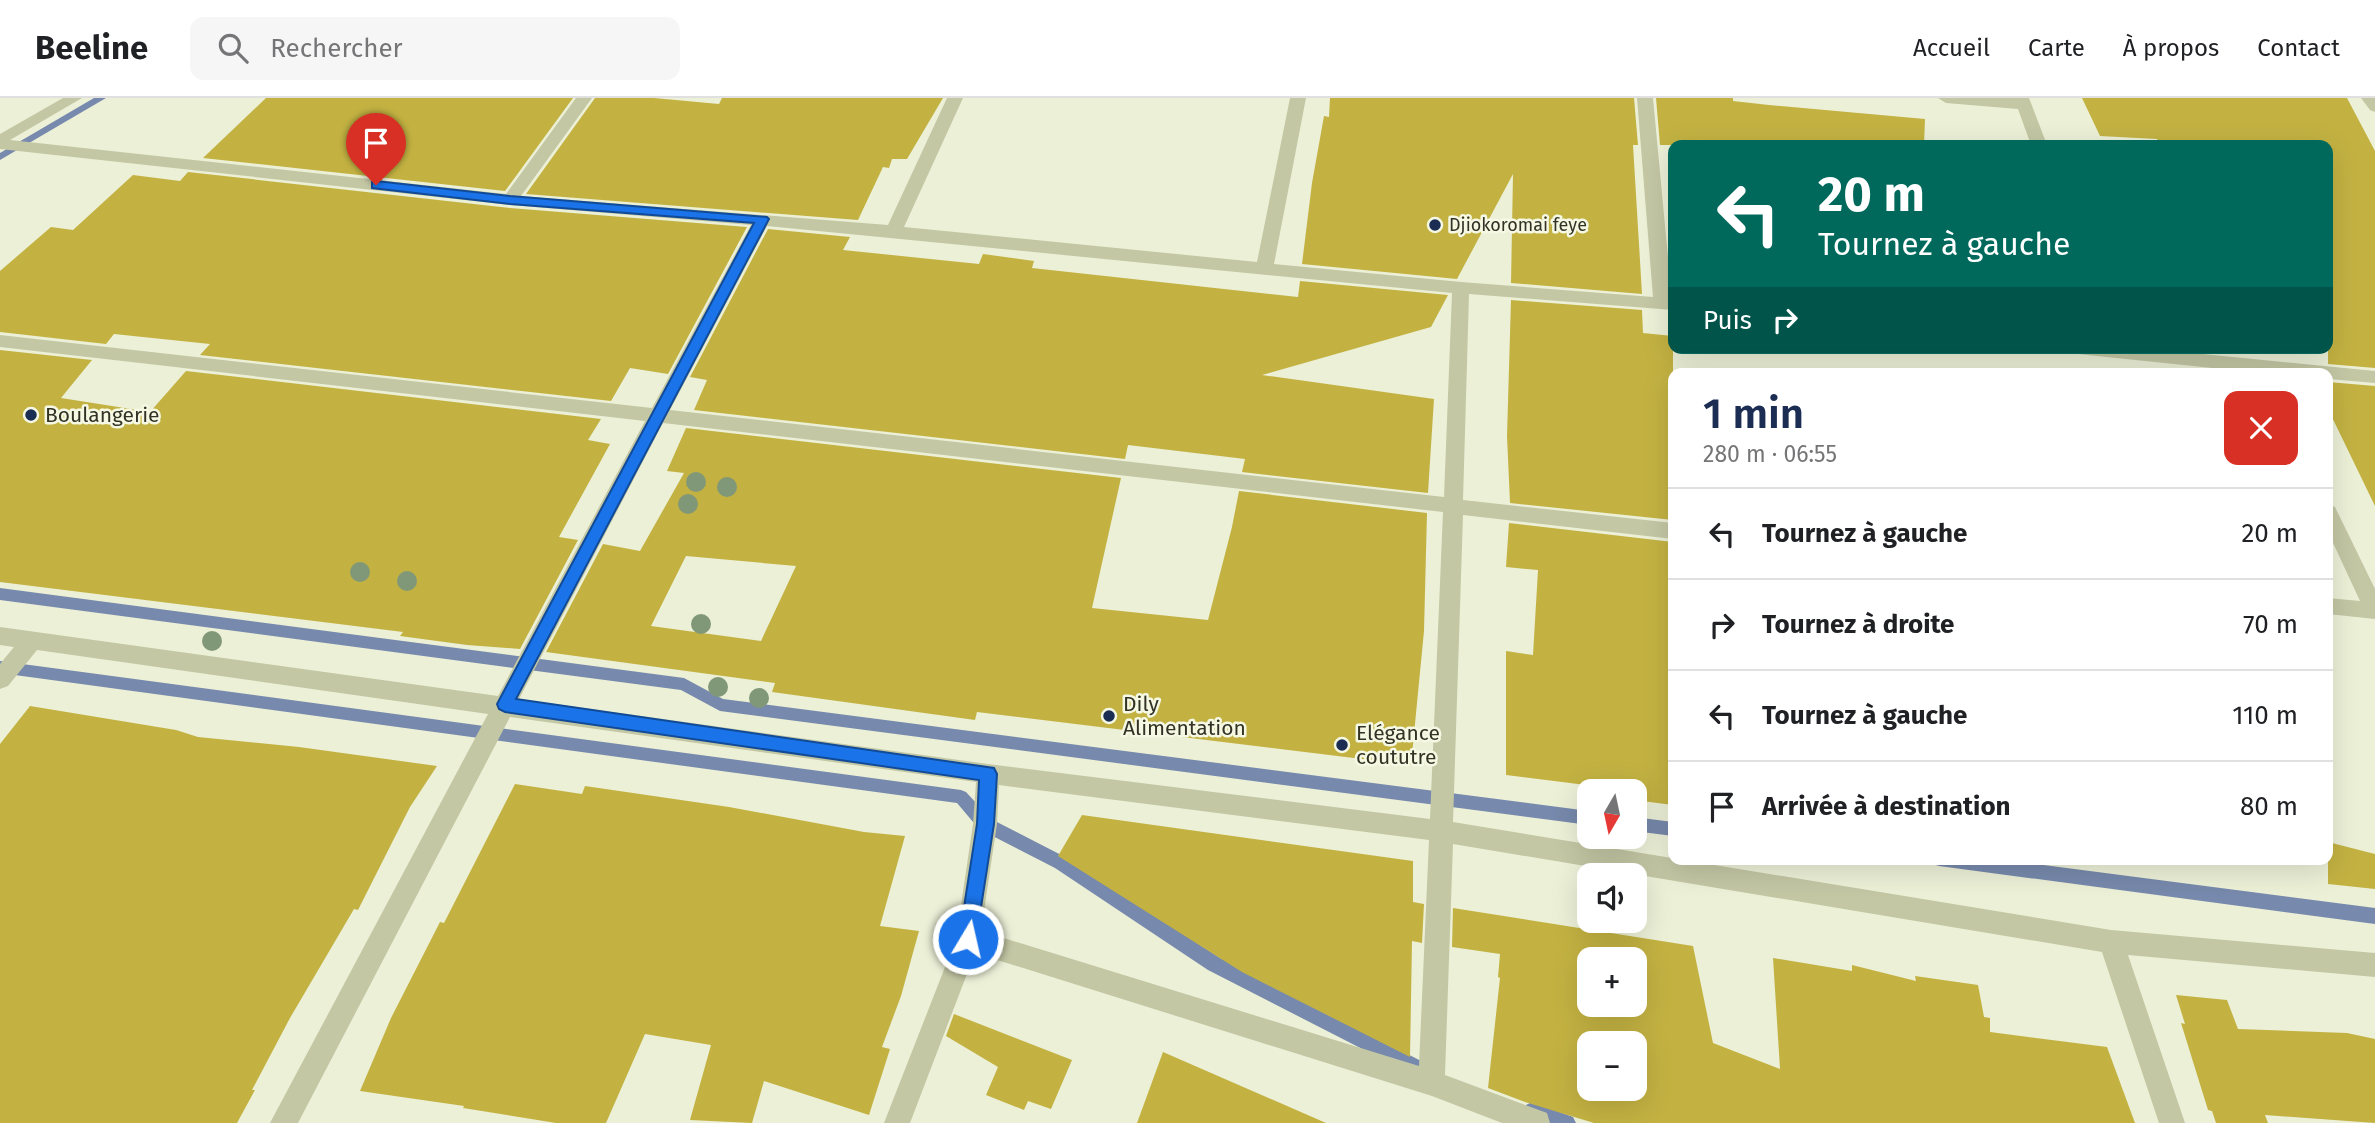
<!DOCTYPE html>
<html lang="fr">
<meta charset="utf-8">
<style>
:root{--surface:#fff;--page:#f6f6f6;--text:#202124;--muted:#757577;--line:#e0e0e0;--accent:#1c2d53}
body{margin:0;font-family:"Fira Sans",sans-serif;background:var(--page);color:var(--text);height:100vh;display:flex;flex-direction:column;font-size:26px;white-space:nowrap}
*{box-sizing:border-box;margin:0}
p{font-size:23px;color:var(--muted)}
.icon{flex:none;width:38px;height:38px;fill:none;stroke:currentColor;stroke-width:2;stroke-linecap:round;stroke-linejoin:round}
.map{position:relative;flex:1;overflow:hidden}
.panel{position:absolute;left:1668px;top:270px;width:665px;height:497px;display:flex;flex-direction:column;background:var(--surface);border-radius:14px;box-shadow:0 7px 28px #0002}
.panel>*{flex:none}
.hud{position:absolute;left:1668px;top:42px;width:665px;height:214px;border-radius:14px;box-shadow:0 7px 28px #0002;background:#00695c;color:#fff;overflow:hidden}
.needle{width:46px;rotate:189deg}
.controls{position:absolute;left:1577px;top:681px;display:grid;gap:14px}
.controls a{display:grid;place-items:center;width:70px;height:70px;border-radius:14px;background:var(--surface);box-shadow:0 7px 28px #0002;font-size:35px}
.pin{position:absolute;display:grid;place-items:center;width:60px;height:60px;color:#fff;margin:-72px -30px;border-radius:50% 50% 50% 0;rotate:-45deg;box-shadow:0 0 7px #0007}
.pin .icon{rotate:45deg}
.me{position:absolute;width:77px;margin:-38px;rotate:9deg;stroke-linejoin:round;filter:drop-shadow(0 0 5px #0008)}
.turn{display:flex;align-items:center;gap:24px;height:147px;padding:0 35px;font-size:32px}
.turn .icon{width:91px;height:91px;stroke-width:2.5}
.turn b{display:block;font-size:49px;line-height:60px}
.then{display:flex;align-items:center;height:66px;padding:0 35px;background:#0003;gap:14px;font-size:26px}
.round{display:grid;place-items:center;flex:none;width:74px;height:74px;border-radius:14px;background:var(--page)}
.head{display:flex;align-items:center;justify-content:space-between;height:119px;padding:0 35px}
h1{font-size:42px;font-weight:600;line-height:52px;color:var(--accent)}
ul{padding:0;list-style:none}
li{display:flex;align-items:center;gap:21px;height:91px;padding:0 35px;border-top:2px solid var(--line)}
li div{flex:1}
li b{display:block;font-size:26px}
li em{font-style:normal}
header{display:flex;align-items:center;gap:42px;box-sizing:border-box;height:98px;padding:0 35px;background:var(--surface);border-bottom:2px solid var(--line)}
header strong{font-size:33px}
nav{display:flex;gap:38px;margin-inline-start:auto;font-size:24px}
.search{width:490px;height:63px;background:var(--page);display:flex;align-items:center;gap:18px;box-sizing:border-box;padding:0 24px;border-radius:14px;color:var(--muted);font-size:26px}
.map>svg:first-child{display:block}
</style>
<header>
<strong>Beeline</strong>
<div class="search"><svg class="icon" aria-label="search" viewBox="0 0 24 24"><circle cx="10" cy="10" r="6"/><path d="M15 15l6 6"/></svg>Rechercher</div>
<nav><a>Accueil</a><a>Carte</a><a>À propos</a><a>Contact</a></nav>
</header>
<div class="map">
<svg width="2375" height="1025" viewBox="0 0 2375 1025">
<rect width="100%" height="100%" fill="#ecf0d7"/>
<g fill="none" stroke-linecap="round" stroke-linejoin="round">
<!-- stream -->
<g fill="#7789ac" fill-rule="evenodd">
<path d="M94 0H106L0 62V55Z"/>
<path d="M0 490 684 580 723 601 1589 713V727L720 613 681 592 0 502Z"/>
<path d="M0 563 961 692 966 694 991 721 1067 760 1220 860 1427 966 1430 972 1427 978 1421 981 1415 978 1208 872 1055 770 979 731 957 705 0 575Z"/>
<path d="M1634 719 1673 724V738L1634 733Z"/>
<path d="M1931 761H1997L2375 810V826L1939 768 1933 766Z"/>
<path d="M1532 1004 1573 1019 1576 1025H1541L1526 1019 1523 1013 1526 1007Z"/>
</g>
</g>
<!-- building -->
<g fill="#c3b242" fill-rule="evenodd">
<path d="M266 0H573L505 93 203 60Z"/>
<path d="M595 0H654L719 6 722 0H943L907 61H892L889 70 883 69 858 122 526 96Z"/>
<path d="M1330 0H1634L1638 47H1633L1642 196 1511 185 1513 76 1457 181 1302 166 1312 85 1324 18 1329 19Z"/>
<path d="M1656 0H1733V3L1769 7 1925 21 1924 47H1660Z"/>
<path d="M2082 0H2347L2375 53V270L2328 266V47H2160L2157 41 2100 38Z"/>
<path d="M188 74 510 110 747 129 668 276 630 270 611 303 200 257 210 246 114 236 106 246 0 234V173L51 129 73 132 133 77 180 83Z"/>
<path d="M768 131 850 139 843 152 979 166 983 156 1034 163 1032 170 1298 199 1300 183 1448 197 1431 229 1262 277 1434 301 1428 395 1242 374 1245 361 1128 347 1125 361 694 312 707 282 690 279Z"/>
<path d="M1511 202 1642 212 1643 235 1673 238V422L1510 405 1507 338Z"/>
<path d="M0 252 92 262 61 300 150 314 186 273 601 321 588 342 610 346 559 439 578 442 520 551 467 547 400 538 403 534 0 484Z"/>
<path d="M2328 284 2375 288V408L2328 311Z"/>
<path d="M686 330 1121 380 1092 510 1208 522 1232 429 1239 393 1427 415 1424 533 1411 667 977 614 975 622 772 594 775 585 546 554 603 446 640 453 684 375 667 373ZM686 458 796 468 761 543 651 528Z"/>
<path d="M1509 425 1673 444V707L1634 702V693L1506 677V553L1533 557 1538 472 1506 469Z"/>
<path d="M30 608 176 632 198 639 299 649 437 668 410 709 358 812 354 811 290 920 252 992H255L237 1025H0V646Z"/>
<path d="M515 686 582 696 585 688 729 709 864 734 905 738 880 828 919 833 901 898 882 949 890 951 869 1017 764 983 752 1025 690 1022 711 947 645 936 606 1025H556L463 1010 464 1008 360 993 391 920 440 824 444 825Z"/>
<path d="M1082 717 1413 763V804L1424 806 1422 845 1412 843 1410 959 1242 874 1058 758Z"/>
<path d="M2328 744 2375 756V791L2328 786Z"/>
<path d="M1453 810 1693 848 1713 945 1780 971 1773 860 1852 873V867L1916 883 1915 878 1978 887 1984 919 1990 920V934L2107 949 2135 1025H1594L1525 1004 1488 990 1500 880 1498 879 1500 856 1452 849ZM1589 861H1634V906H1589ZM1589 945H1634V990H1589Z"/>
<path d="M2176 897 2227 902 2238 931 2347 935 2375 941V1025L2265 1017 2268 1025H2216L2212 1013 2208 1012 2181 925 2185 926Z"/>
<path d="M954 916 1072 962 1051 1011 1028 1003 1024 1012 986 997 998 969 946 938Z"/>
<path d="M1163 954 1326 1025H1137Z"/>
</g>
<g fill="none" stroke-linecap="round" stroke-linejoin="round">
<!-- minor -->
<g fill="#c4c7a4" fill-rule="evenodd">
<path d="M63 0H82L10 42 506 96 576 0H592L521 98 888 127 947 0H963L904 129 1257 164 1290 0H1306L1274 166 1461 184 1653 199 1637 0H1653L1673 212 1469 196 1463 402 1673 425V441L1463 417 1453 724 2111 832 2375 855V879L2128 857 2185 1025H2159L2102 854 1453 746 1445 977 1547 1015 1550 1025H1502L1432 998 975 855 910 1025H884L956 841 973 726 976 684 510 619 298 1025H270L488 616 37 552 8 588 0 591V566L14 549 0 547V529L498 598 645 323 0 249V237L652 310 751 127 510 107 0 51V36ZM767 128 1452 195 1444 399 670 312ZM663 325 1443 414 1430 721 988 666 519 601ZM999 687 1429 742 1419 968 981 833 997 726Z"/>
<path d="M1938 0H2029L2047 47H2031L2018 11 1946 5Z"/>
<path d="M2361 0H2375V14L2370 12Z"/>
<path d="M2069 250H2143L2375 273V285L2328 281V275H2260L2078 256Z"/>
<path d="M2328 406 2335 409 2375 491V521L2328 516V500L2360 503 2328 434Z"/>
</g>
</g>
<!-- trees -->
<g fill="#819878">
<circle cx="696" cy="384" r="10"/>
<circle cx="727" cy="389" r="10"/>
<circle cx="688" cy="406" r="10"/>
<circle cx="360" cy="474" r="10"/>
<circle cx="407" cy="483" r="10"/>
<circle cx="701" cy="526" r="10"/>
<circle cx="212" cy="543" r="10"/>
<circle cx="718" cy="589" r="10"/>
<circle cx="759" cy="600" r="10"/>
</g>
<!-- route -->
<path fill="#1a73e8" stroke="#114b97" stroke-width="2" d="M376 83 510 98 767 119 769 121 516 601 994 670 997 676 994 726 975 848 968 850 961 848 959 841 977 726 979 682 505 614 499 611 497 606 754 125 510 106 372 90V84Z"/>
<!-- markers -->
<g fill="#1c2d53" stroke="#f5f8e3" stroke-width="2.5">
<circle cx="1435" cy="127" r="7"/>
<circle cx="31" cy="317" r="7"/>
<circle cx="1109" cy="618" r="7"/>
<circle cx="1342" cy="647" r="7"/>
</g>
<g text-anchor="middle" stroke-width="5" stroke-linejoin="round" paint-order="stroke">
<!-- far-poi labels -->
<g font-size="18" fill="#333225" stroke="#f5f8e3" text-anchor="start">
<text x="1449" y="133">Djiokoromai feye</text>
</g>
<!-- poi labels -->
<g font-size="21" fill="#333225" stroke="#f5f8e3" text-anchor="start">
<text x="45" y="324">Boulangerie</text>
<text x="1123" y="613">Dily<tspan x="1123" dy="24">Alimentation</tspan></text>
<text x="1356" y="642">Elégance<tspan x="1356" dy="24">coututre</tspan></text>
</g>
</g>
</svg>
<div class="controls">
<a><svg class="needle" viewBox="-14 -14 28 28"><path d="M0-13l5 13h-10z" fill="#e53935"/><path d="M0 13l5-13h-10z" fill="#757577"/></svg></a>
<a><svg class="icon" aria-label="sound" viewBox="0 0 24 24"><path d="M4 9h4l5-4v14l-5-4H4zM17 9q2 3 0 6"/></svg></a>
<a>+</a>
<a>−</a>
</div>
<div class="pin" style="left:376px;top:87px;background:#d93025"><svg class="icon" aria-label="arrive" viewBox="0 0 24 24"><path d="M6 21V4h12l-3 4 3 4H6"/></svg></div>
<svg class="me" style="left:968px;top:841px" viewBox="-20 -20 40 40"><circle r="17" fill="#1a73e8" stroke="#fff" stroke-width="3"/><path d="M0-11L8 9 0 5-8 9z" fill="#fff"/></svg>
<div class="hud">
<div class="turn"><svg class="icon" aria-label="left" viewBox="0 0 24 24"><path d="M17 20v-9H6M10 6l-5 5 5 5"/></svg><div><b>20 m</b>Tournez à gauche</div></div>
<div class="then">Puis<svg class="icon" aria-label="right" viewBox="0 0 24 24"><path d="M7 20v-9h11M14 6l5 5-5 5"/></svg></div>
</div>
<section class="panel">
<div class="head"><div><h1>1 min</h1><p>280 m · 06:55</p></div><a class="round" style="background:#d93025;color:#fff"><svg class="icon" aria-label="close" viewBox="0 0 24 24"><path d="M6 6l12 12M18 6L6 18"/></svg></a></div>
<ul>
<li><svg class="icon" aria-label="left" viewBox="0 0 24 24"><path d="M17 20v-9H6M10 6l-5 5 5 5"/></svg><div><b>Tournez à gauche</b></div><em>20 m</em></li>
<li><svg class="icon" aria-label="right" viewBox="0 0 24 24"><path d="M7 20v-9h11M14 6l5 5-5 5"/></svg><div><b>Tournez à droite</b></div><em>70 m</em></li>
<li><svg class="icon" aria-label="left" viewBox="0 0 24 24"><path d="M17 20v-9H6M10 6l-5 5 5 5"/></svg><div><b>Tournez à gauche</b></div><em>110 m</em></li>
<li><svg class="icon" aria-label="arrive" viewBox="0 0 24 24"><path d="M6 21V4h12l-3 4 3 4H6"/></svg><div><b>Arrivée à destination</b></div><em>80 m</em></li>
</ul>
</section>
</div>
